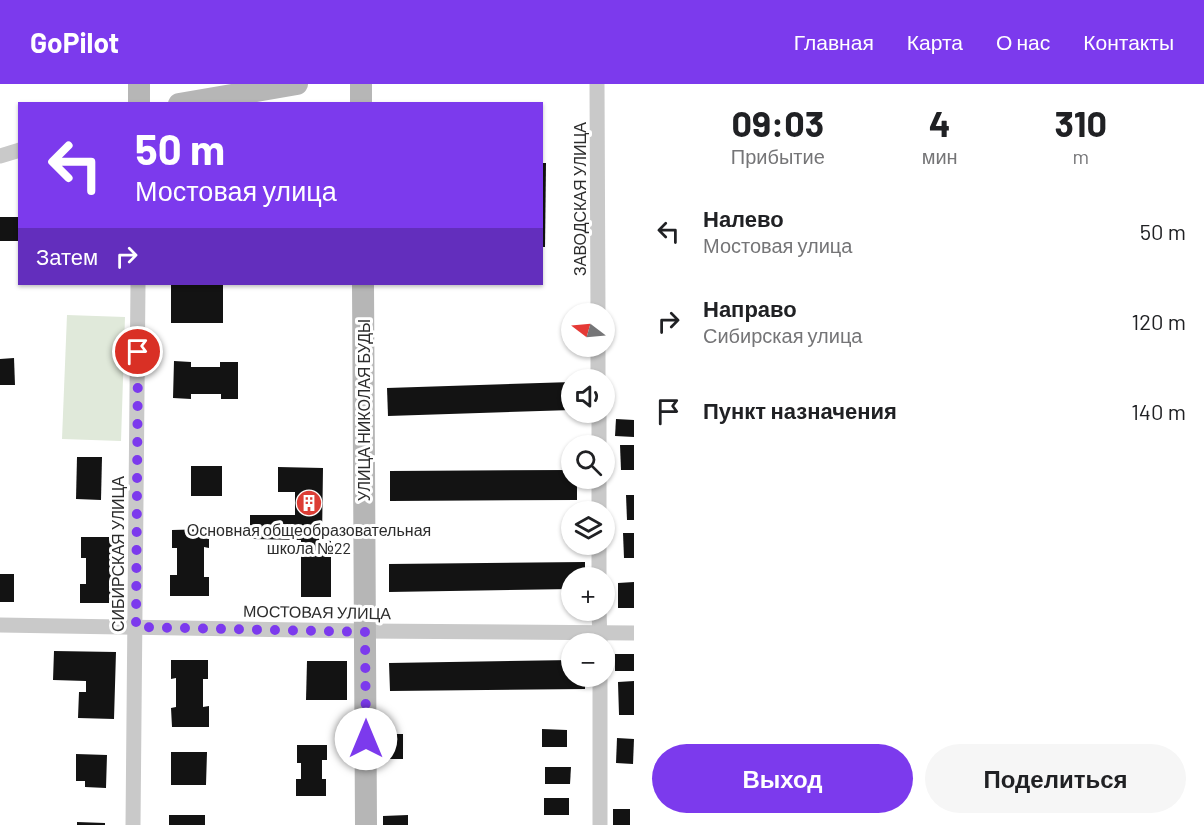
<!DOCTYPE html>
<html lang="ru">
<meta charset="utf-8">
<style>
:root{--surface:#fff;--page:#f6f6f6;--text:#202124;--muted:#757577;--accent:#7c3aed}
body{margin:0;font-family:Barlow,sans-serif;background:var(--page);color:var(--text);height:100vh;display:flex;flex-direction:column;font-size:22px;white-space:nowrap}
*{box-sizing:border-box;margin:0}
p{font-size:20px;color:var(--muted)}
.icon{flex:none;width:33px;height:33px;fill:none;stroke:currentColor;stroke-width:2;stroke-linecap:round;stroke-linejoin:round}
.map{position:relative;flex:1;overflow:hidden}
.details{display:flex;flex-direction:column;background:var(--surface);width:570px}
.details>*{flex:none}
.top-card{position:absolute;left:18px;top:18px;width:525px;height:183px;border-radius:0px;box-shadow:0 2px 4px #0004;background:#7c3aed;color:#fff;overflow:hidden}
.needle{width:39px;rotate:286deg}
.buttons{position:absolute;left:561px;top:219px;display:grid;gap:12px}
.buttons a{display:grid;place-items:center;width:54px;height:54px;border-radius:50%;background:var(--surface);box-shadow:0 2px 4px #0004;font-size:30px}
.pin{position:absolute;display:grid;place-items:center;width:51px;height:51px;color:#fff;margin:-26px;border:3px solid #fff;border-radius:50%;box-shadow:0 2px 6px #0007}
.me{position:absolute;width:66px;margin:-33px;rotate:0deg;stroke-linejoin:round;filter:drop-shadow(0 0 4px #0008)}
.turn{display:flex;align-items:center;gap:21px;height:126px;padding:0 18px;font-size:27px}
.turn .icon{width:78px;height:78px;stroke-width:2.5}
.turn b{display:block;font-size:42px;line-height:51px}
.then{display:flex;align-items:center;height:57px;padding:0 18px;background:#0003;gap:12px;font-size:22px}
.eta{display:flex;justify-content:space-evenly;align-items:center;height:102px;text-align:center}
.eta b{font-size:36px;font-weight:700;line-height:42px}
.cta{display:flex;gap:12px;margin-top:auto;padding:12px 18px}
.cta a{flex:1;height:69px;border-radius:36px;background:var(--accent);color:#fff;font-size:24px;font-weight:700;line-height:69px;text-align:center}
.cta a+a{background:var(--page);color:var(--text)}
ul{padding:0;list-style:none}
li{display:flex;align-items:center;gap:18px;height:90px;padding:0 18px}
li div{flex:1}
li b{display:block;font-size:22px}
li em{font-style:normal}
header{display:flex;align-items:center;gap:36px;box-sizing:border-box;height:84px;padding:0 30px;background:var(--accent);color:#fff}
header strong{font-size:28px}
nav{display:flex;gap:33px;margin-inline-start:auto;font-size:21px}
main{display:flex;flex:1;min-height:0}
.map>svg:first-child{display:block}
</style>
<header>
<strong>GoPilot</strong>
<nav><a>Главная</a><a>Карта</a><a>О нас</a><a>Контакты</a></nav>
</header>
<main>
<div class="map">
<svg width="634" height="741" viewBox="0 0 634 741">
<rect width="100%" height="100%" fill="#fff"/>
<!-- green -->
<path fill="#e0e9da" d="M67 231 125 233 121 357 62 355Z"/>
<!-- building -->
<g fill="#131313">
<path d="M542 79H546L545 163H542Z"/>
<rect x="0" y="133" width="20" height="24"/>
<rect x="171" y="200" width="52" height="39"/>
<path d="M14 274 15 301H0V275Z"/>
<path d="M174 277 191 278V283H220V278H238V315H221V310H191V315L173 314Z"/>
<path d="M572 298V326L388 332 387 304Z"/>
<path d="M616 335 634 336V353L615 352Z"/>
<path d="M620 361H634V386H621Z"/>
<path d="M77 373H102L101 416 76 415Z"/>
<rect x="191" y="382" width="31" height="30"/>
<path d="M278 383 323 384 322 456 331 457V513H301V456L250 455V431H295V408H278Z"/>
<path d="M572 386V394H577V416L390 417V387Z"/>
<path d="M626 411H634V436H627Z"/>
<path d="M209 445V464L204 463V493H209V512H170V491H177V464H172V446Z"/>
<path d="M623 449H634V474H624Z"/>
<path d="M81 453H118V472H113V501H118V519H80V500H86V474H81Z"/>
<path d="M585 478V494H572V505L389 508V480Z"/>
<rect x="0" y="490" width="14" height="28"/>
<path d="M634 498V524H618V499Z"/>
<path d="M54 567 116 568 114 635 78 634 79 608H86V597L53 596Z"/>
<rect x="615" y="570" width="19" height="17"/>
<path d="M171 576H208V595H203V623L209 622V643H172L171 624 176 623V594L171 595Z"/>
<path d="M572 576V592H585V605L390 607 389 579Z"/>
<path d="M307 577H347V616H306Z"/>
<path d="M634 597V631H619L618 598Z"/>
<path d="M542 645 567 646V663H542Z"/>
<rect x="386" y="650" width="17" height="25"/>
<path d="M617 654 634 655 633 680 616 679Z"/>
<path d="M297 661H327V676H322V695H326V712H296V695H301V679H297Z"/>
<path d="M171 668H207L206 701H171Z"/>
<path d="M76 670 107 671 106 704 85 703V697H76Z"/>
<path d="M545 683H571L570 700H545Z"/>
<rect x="544" y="714" width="25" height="17"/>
<rect x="613" y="725" width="17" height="16"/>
<rect x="169" y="731" width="36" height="10"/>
<path d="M408 731V741H383V732Z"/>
<path d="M77 738 105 739V741H77Z"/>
</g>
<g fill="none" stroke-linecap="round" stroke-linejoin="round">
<!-- street -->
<g stroke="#c9c9c9" stroke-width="15">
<path d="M597 0 598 230"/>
<path d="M0 72 20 66"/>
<path d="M598 262V296"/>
<path d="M599 328V362"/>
<path d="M599 394V428"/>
<path d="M599 460V494"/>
<path d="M599 526 600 559"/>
<path d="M0 541 365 547 634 549"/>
<path d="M600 592V741"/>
<path d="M133 741 138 200"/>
</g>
<!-- secondary -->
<g stroke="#b6b6b6" stroke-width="22">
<path d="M139 0V20"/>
<path d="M361 0V20"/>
<path d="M179 20 297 0"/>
<path d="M363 200 366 741"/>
</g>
</g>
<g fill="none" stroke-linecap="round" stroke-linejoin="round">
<!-- route -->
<path stroke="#7c3aed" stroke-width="10" stroke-dasharray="0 18" d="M138 268 136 543 365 548 366 655"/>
</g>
<!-- icons -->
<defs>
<g id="building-disc" transform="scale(1.35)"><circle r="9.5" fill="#dc3d35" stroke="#fff"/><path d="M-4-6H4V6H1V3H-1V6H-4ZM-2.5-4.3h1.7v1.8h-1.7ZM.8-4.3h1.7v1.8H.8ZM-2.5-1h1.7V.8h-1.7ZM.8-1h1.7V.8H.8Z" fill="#fff"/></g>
</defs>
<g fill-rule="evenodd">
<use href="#building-disc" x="309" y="419"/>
</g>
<g text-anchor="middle" stroke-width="6" stroke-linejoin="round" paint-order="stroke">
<!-- street labels -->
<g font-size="16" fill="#2c2c2c" stroke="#fff">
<text transform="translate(580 115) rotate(-90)" y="6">ЗАВОДСКАЯ УЛИЦА</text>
<text transform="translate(364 326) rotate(-90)" y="6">УЛИЦА НИКОЛАЯ БУДЫ</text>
<text transform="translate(118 470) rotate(-90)" y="6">СИБИРСКАЯ УЛИЦА</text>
<text transform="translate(317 528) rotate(1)" y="6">МОСТОВАЯ УЛИЦА</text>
</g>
<!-- poi labels -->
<g font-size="16" fill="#2c2c2c" stroke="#fff">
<text x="309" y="452">Основная общеобразовательная<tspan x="309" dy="18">школа №22</tspan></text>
</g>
</g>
</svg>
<div class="buttons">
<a><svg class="needle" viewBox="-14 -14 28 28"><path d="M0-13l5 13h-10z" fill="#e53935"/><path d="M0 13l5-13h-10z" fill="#757577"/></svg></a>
<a><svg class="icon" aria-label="sound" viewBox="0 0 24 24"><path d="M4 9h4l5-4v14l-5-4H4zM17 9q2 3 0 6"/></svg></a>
<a><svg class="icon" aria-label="search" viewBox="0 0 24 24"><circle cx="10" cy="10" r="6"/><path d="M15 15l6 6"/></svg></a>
<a><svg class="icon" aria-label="layers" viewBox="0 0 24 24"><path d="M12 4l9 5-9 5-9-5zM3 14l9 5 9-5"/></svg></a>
<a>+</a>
<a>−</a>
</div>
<div class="pin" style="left:138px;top:268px;background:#d93025"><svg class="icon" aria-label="arrive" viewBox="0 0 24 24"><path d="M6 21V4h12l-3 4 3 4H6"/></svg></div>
<svg class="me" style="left:366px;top:655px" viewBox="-20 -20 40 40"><circle r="19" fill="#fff"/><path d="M0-13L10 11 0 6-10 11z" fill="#7c3aed"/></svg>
<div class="top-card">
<div class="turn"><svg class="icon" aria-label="left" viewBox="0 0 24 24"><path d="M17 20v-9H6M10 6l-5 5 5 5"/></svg><div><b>50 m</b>Мостовая улица</div></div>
<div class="then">Затем<svg class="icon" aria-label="right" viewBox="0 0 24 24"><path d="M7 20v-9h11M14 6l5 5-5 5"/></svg></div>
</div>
</div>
<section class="details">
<div class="eta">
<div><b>09:03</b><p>Прибытие</p></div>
<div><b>4</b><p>мин</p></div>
<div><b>310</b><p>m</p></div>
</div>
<ul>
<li><svg class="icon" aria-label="left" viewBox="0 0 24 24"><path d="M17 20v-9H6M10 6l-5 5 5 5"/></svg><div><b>Налево</b><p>Мостовая улица</p></div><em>50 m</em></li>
<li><svg class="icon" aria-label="right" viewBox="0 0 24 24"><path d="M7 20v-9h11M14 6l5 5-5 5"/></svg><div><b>Направо</b><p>Сибирская улица</p></div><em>120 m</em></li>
<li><svg class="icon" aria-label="arrive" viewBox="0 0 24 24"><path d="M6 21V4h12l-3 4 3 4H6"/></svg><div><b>Пункт назначения</b></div><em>140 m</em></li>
</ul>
<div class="cta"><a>Выход</a><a>Поделиться</a></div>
</section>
</main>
